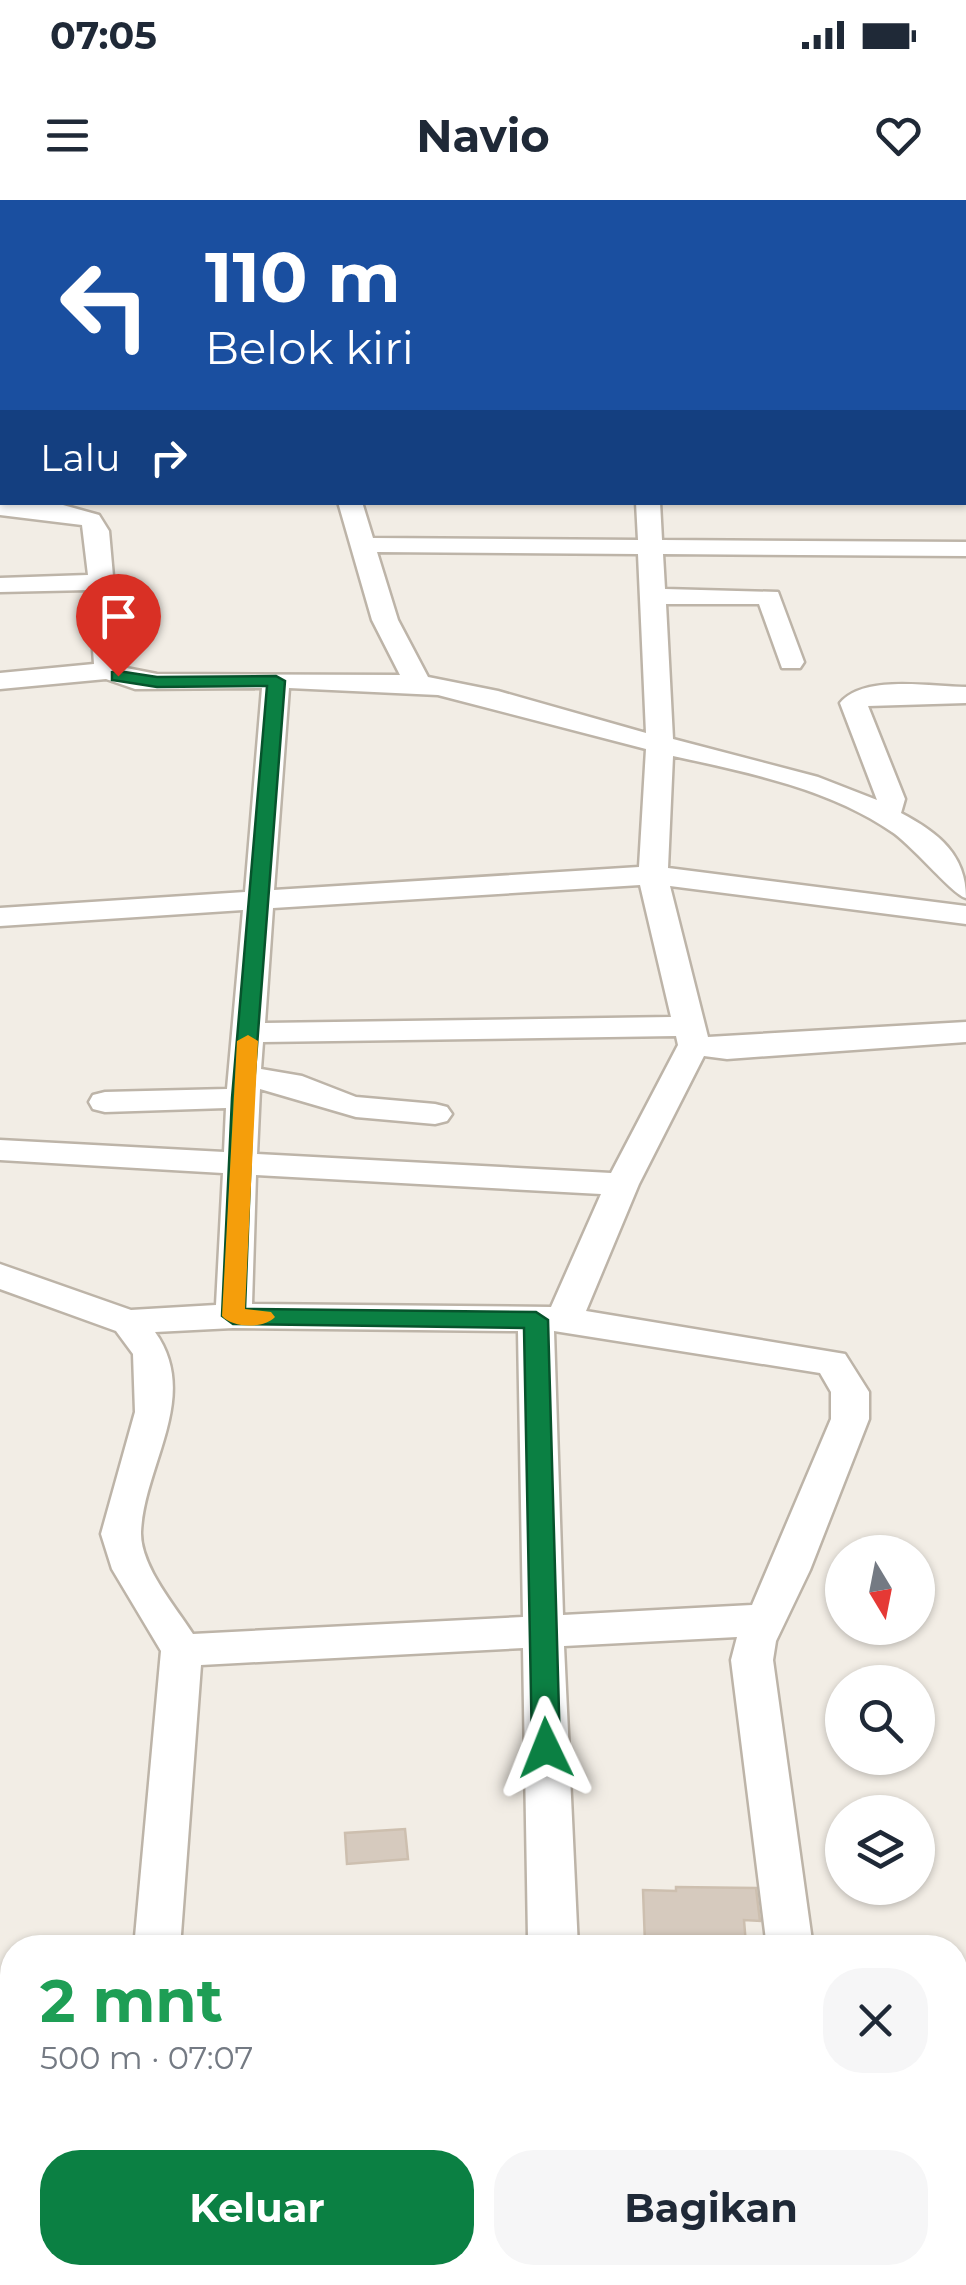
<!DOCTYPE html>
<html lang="id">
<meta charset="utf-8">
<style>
:root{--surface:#fff;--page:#f6f6f7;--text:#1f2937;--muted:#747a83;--accent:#0b8043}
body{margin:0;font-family:Montserrat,sans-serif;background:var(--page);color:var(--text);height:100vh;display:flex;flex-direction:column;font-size:38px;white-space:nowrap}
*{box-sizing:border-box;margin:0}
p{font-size:32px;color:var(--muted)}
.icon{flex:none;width:55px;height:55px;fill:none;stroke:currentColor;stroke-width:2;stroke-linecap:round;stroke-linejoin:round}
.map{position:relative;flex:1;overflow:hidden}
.panel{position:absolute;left:0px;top:1735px;width:968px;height:350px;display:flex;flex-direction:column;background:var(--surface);border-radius:40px 40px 0 0;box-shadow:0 2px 8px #0004}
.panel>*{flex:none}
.hud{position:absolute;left:0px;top:0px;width:968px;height:305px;box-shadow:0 2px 8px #0004;background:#1a4fa0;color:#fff;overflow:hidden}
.needle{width:65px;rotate:170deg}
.fabs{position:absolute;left:825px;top:1335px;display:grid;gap:20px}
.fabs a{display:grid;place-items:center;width:110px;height:110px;border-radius:50%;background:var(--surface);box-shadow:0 2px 8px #0004;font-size:50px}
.pin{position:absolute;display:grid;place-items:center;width:85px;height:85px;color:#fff;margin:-102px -42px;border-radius:50% 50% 50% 0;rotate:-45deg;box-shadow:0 0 10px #0007}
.pin .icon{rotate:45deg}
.me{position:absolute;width:110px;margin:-55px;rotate:358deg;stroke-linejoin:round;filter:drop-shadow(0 0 8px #0008)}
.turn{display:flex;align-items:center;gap:35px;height:210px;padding:0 40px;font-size:45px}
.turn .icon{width:130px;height:130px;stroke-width:2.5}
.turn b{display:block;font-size:70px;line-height:85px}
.then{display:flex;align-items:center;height:95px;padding:0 40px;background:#0003;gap:20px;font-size:38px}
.round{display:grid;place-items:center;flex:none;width:105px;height:105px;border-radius:40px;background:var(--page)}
.headline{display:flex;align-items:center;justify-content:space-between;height:170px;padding:0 40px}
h1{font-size:60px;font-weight:700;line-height:75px;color:#1e9e55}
.primary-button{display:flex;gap:20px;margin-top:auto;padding:20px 40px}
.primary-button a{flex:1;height:115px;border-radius:40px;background:var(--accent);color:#fff;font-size:40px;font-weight:700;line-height:115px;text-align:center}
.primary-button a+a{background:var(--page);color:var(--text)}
.status{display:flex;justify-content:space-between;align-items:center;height:70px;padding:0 50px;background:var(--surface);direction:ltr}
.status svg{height:28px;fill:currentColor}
header{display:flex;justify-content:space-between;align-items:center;height:130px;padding:0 40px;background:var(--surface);font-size:45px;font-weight:700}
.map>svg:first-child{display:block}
</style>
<div class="status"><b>07:05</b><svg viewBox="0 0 49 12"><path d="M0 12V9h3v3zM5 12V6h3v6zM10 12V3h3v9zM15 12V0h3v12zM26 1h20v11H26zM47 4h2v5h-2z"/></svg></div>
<header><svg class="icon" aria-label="menu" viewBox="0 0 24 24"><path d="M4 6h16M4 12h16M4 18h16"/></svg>Navio<svg class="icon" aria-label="heart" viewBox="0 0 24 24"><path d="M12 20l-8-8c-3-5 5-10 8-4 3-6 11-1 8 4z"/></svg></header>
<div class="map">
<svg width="966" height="2085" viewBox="0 0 966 2085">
<rect width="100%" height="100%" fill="#f2ede5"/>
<!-- building -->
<g fill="#d6cabe" stroke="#cdbfaf" stroke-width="2.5">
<path d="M405 1629 408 1659 347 1664 345 1633Z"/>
<path d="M676 1687 756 1688 760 1721 744 1720 746 1745 645 1744 643 1690 676 1691Z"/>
</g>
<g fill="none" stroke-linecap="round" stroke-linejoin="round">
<!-- street casing -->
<g stroke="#bdb4a8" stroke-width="5">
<g id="street">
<path d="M575 0H595L596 2H577Z"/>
<rect x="0" y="72" width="2" height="12"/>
<rect x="0" y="137" width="2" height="12"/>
<path d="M0 301 63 305 99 315 109 331 121 467 157 474 400 475 372 420 338 302H362L373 338 638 340 636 302H660L662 340 966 342V356L663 354 665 389 778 392 804 462 800 468H782L759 404H666L673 539 818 577 877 600 840 503C864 474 932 487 966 487V503L868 506 905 599 901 613C939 633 966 655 966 698 953 695 912 645 892 632 830 589 747 572 673 556L668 668 966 706V724L670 686 708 837 966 822V842L727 859 704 856 639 984 586 1111 845 1154 869 1192V1219L810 1370 776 1441 773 1460 813 1748H767L731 1460 737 1437 564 1446 578 1748H532L528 1738 523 1448 201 1465 180 1748H134L161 1451 112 1369 101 1334 135 1212 133 1154 116 1131 0 1089V1064L131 1110 216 1105 223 973 0 960V940L224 952 226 908 105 912 93 909 89 902 93 895 105 892 227 889 243 710 0 726V708L245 692 262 488 135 489 106 479 0 489V473L94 464 89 390 0 392V378L88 375 82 325 0 315ZM377 352 638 354 646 533 498 491 428 477 398 420ZM289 488 438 495 646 549 639 667 274 690ZM640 685 671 817 265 823 273 708ZM676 836 678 845 611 973 257 954 260 889 356 917 435 924 447 921 452 914 447 907 435 904 356 897 302 876 261 869 263 842ZM256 975 601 994 551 1107 252 1104ZM233 1128 518 1131 523 1417 193 1434C176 1407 140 1366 141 1332 144 1265 201 1196 155 1132ZM554 1131 820 1173 831 1192V1219L752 1405 563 1415Z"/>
<rect x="114" y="2072" width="50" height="13"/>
<rect x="557" y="2072" width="50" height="13"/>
<path d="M780 2072H830L831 2085H781Z"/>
</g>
</g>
<!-- street -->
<use href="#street" fill="#fff" fill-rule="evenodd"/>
</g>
<!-- route -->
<path fill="#0b8043" stroke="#07532c" stroke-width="2.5" d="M118 471 157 477 276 476 285 481 253 898 245 1109 536 1112 548 1120 560 1548 556 1555H536L532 1548 524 1128 233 1124 222 1116 232 898 267 486 157 487 112 480V472Z"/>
<!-- slow -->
<path fill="#f59e0b" d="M248 835 258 841 245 1109 271 1112 275 1117C264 1129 232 1128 222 1116L237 841Z"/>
</svg>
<div class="fabs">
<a><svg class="needle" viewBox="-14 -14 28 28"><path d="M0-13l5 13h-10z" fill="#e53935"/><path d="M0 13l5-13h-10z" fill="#747a83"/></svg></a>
<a><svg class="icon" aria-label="search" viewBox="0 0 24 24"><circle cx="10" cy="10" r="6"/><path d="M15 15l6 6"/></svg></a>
<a><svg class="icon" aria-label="layers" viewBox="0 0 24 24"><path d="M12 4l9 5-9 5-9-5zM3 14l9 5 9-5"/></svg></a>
</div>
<div class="pin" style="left:118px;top:476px;background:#d93025"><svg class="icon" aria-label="arrive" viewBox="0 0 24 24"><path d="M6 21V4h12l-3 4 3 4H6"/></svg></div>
<svg class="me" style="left:546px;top:1548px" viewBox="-20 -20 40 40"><path d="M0-17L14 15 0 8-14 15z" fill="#0b8043" stroke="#fff" stroke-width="4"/></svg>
<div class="hud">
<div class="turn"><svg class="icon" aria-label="left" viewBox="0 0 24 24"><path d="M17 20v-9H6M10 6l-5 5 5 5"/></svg><div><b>110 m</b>Belok kiri</div></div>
<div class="then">Lalu<svg class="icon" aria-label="right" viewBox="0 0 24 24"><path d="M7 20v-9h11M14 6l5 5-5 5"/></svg></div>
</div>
<section class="panel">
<div class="headline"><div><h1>2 mnt</h1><p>500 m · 07:07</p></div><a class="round"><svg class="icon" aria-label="close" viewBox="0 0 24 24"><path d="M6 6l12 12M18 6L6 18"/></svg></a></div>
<div class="primary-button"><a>Keluar</a><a>Bagikan</a></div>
</section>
</div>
